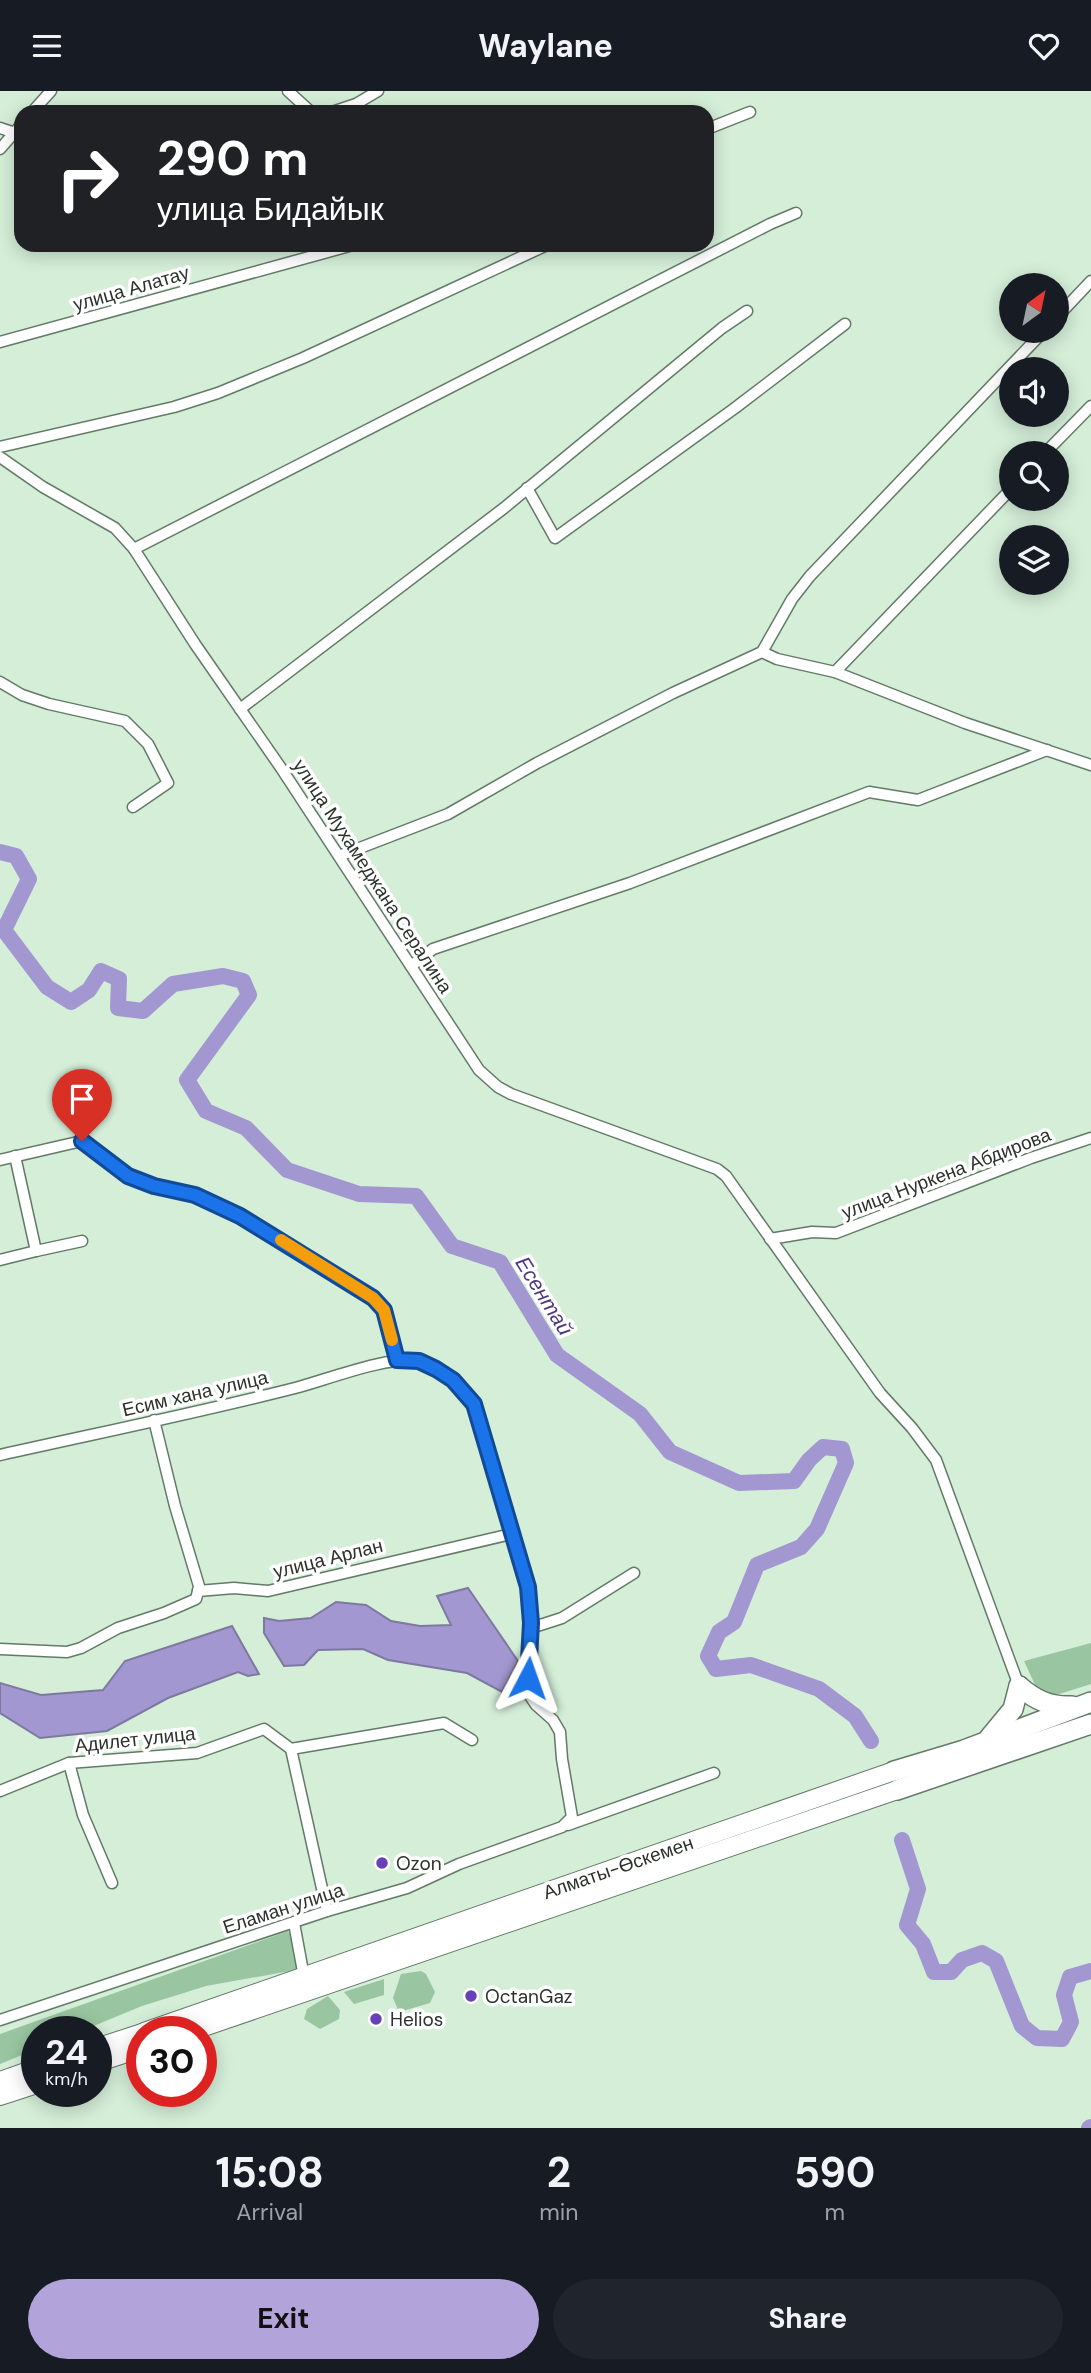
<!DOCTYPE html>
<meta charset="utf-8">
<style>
:root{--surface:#171b24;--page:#20242c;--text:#f1f3f6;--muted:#9ea1a6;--accent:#b3a3db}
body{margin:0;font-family:"DM Sans",sans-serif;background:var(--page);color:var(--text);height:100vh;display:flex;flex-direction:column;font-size:26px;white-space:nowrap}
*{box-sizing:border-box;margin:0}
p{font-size:23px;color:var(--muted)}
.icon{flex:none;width:38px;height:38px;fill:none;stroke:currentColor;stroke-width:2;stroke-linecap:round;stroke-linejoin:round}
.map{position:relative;height:2037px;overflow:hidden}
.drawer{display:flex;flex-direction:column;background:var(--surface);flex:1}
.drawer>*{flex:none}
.guide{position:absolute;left:14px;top:14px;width:700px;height:147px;border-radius:21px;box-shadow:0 4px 18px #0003;background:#202124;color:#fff;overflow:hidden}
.needle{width:46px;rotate:33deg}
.controls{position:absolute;left:999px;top:182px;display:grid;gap:14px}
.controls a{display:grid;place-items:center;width:70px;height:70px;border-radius:50%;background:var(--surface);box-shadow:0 4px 18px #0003;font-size:35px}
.speed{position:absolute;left:21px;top:1925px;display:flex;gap:14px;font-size:35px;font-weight:700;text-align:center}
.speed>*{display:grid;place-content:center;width:91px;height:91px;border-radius:50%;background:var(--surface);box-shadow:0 4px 18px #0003;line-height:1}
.speed small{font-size:18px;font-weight:400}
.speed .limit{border:10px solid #d22;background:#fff;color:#111}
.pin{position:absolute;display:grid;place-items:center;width:60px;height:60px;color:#fff;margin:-72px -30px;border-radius:50% 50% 50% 0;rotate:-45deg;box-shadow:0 0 7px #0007}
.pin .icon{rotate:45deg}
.me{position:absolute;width:77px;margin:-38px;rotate:4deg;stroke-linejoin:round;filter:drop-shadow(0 0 5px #0008)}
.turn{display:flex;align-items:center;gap:24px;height:147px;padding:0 28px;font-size:32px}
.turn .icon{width:91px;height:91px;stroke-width:2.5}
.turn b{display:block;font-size:49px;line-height:60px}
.eta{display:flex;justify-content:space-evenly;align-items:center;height:119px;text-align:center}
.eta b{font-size:42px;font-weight:700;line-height:49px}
.primary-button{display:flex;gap:14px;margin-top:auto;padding:14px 28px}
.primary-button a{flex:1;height:80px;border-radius:42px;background:var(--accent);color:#111;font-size:28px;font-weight:700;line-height:80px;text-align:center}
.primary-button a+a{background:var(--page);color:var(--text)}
header{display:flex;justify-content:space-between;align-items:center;height:91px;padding:0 28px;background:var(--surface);font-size:32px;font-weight:700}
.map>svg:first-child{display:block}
</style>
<header><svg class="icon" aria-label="menu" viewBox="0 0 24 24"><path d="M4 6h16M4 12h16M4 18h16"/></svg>Waylane<svg class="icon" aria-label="heart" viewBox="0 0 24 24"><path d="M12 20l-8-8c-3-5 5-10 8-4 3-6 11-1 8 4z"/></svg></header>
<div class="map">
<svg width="1091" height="2037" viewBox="0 0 1091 2037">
<rect width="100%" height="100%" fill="#d4eed8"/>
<!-- green -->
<g fill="#99c6a1">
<path d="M1091 1552V1593L1050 1606 1037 1598 1024 1570Z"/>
<path d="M288 1840 307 1877 206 1895 142 1915 79 1941H37V1958L0 1973V1943Z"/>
<path d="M421 1880 426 1883 435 1901 430 1912 399 1921 393 1907 401 1883Z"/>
<path d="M384 1888V1904L354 1913 344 1901Z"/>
<path d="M328 1905 340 1919 339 1928 320 1938 304 1928 307 1918Z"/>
</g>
<!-- water -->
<g fill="#a297d0" stroke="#7e799e" stroke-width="2">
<path d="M468 1497 518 1570 502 1601 467 1582 388 1569 363 1558 318 1559 304 1574 284 1575 264 1542V1527L279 1530 311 1527 336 1511 366 1514 391 1530 420 1535 451 1534 437 1505Z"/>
<path d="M232 1535 259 1583 248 1585 238 1581 168 1607 107 1640 40 1647 0 1622V1592L41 1604 103 1599 125 1570Z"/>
</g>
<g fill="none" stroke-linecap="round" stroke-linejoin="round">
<!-- river -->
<g stroke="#a297d0" stroke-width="16">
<path d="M0 761 16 765 29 788 4 839 47 896 71 911 89 899 101 880 119 888 118 917 143 920 173 893 223 885 243 890 249 904 187 989 206 1020 246 1037 287 1079 359 1103 416 1105 452 1155 500 1171 557 1264 640 1323 670 1361 739 1392 794 1390 809 1369 823 1356 842 1358 846 1372 817 1438 801 1456 757 1474 734 1531 719 1541 708 1565 716 1578 751 1574 819 1598 855 1625 871 1650"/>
<path d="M902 1749 918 1798 907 1834 923 1853 934 1881H951L962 1869 982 1862 996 1870 1022 1935 1037 1947 1062 1948 1071 1931 1064 1904 1070 1886 1091 1880"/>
<path d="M1089 2037 1091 2036"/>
</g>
<!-- minor casing -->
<g stroke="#637a67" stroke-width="13">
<g id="minor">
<path d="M288 0 311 21"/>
<path d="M32 21 51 0"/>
<path d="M332 21 356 13 378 0"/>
<path d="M0 37 21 44"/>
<path d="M707 38 750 21"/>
<path d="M0 58 21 34"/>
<path d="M1057 226 1091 190"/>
<path d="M0 251 353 154"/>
<path d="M0 356 174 316 218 302 303 267 547 154"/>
<path d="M1045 362 1091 315"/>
<path d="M0 366 43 396 115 437 134 458 195 553 281 677 479 979 498 996 511 1003 717 1078 726 1085 880 1302 912 1337 936 1369 1019 1595"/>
<path d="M527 397 555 447 735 317 845 233"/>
<path d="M134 458 770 133 796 122"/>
<path d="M762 561 792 508 810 485 1044 240"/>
<path d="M835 581 1012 397"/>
<path d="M0 591 22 604 49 613 125 630 148 653 168 692 133 716"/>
<path d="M240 618 504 417 722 237 747 220"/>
<path d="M339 765 448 723 537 672 673 602 762 561 777 568 835 581 965 632 1091 674"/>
<path d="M411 875 433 858 630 792 869 701 918 709 1047 659"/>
<path d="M0 1069 82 1050 128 1085 154 1095 195 1104 240 1125 373 1207 384 1219 397 1269"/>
<path d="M770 1148 812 1141 836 1142 1031 1067 1091 1047"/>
<path d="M36 1160 82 1150"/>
<path d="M0 1169 36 1160 15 1065"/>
<path d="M154 1329 175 1415 199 1495 198 1500"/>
<path d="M0 1364C98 1342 197 1322 295 1297 326 1289 389 1264 419 1270 447 1276 471 1305 481 1330L528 1496 531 1532 528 1587 530 1605 536 1614 553 1629 560 1641 562 1668 572 1726 562 1736 459 1773 407 1797 327 1820 0 1929"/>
<path d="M531 1537 562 1527 634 1482"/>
<path d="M0 1558 67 1561 81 1557 118 1537 164 1522 196 1508 198 1500 234 1497 268 1500 511 1443"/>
<path d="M291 1658 327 1820"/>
<path d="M69 1672 83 1724 112 1792"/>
<path d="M0 1700 69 1672 197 1662 264 1638 291 1658 444 1632 472 1649"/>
<path d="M568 1734 714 1682"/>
<path d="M294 1832 304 1886"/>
</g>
</g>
<!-- trunk casing -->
<g stroke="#637a67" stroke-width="20">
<g id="trunk">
<path d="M144 1941 894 1680"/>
<path d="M189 1941 897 1699"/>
<path d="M96 1957 142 1942"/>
<path d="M96 1972 142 1957"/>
<path d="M0 1990 37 1977"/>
<path d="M0 2005 37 1993"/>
</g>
</g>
<!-- motorway casing -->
<g stroke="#637a67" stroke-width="22">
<g id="motorway">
<path d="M1019 1595C1035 1609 1050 1616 1072 1615"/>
<path d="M989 1647 1013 1618 1019 1595"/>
<path d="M894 1680 964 1659 1091 1611"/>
<path d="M897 1699 1091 1633"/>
</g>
</g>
<!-- minor -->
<use href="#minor" stroke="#fff" stroke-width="10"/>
<!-- trunk -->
<use href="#trunk" stroke="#fff" stroke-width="18"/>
<!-- motorway -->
<use href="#motorway" stroke="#fff" stroke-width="19"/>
</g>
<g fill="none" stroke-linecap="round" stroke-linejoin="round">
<!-- route casing -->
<g stroke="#114b97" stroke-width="18">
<path id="route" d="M82 1050 128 1085 154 1095 195 1104 240 1125 373 1207 384 1219 397 1269 419 1270 436 1278 453 1289 474 1313 528 1496 531 1532 528 1587"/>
</g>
<!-- route -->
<use href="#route" stroke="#1a73e8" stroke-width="12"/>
<!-- slow -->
<path stroke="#f59e0b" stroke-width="12" d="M281 1149 373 1207 384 1219 392 1249"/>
</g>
<!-- markers -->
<g fill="#6741b9" stroke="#fff" stroke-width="2.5">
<circle cx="382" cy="1772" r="7"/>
<circle cx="471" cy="1905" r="7"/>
<circle cx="376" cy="1928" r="7"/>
</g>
<g text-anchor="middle" stroke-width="7" stroke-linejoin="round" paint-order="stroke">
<!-- street labels -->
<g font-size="19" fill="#29332b" stroke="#fff">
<text transform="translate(131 197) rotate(-16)" y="7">улица Алатау</text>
<text transform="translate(373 785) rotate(57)" y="7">улица Мухамеджана Сералина</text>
<text transform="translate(946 1082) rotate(-21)" y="7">улица Нуркена Абдирова</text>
<text transform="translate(195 1302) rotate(-13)" y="7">Есим хана улица</text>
<text transform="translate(328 1467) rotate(-14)" y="7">улица Арлан</text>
<text transform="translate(135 1648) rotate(-6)" y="7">Адилет улица</text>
<text transform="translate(618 1776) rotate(-19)" y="7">Алматы-Өскемен</text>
<text transform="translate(283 1817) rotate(-18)" y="7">Еламан улица</text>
</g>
<!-- poi labels -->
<g font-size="19" fill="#29332b" stroke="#fff" text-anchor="start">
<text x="396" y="1779">Ozon</text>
<text x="485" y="1912">OctanGaz</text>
<text x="390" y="1935">Helios</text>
</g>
<!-- water labels -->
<g font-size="21" font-style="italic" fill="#4b387d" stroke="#fff">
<text transform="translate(544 1205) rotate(58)" y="7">Есентай</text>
</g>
</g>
</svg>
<div class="controls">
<a><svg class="needle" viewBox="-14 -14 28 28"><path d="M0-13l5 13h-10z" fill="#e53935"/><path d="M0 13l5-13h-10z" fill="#9ea1a6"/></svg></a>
<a><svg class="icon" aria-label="sound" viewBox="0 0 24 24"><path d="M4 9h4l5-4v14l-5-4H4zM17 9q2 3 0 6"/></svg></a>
<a><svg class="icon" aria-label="search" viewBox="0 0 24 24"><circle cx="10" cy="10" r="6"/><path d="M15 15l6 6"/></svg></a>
<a><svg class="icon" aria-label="layers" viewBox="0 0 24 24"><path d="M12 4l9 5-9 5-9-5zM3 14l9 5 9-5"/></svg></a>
</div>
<div class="speed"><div>24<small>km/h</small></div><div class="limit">30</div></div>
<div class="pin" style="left:82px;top:1050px;background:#d93025"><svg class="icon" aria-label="arrive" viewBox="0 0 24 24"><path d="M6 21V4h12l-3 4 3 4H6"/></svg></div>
<svg class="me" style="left:528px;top:1587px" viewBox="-20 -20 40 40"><path d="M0-17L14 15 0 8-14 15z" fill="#1a73e8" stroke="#fff" stroke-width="4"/></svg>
<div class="guide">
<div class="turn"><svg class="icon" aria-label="right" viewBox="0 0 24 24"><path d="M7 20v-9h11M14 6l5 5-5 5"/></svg><div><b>290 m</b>улица Бидайык</div></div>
</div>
</div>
<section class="drawer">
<div class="eta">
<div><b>15:08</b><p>Arrival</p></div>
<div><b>2</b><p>min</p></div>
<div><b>590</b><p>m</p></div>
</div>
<div class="primary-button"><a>Exit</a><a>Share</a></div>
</section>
